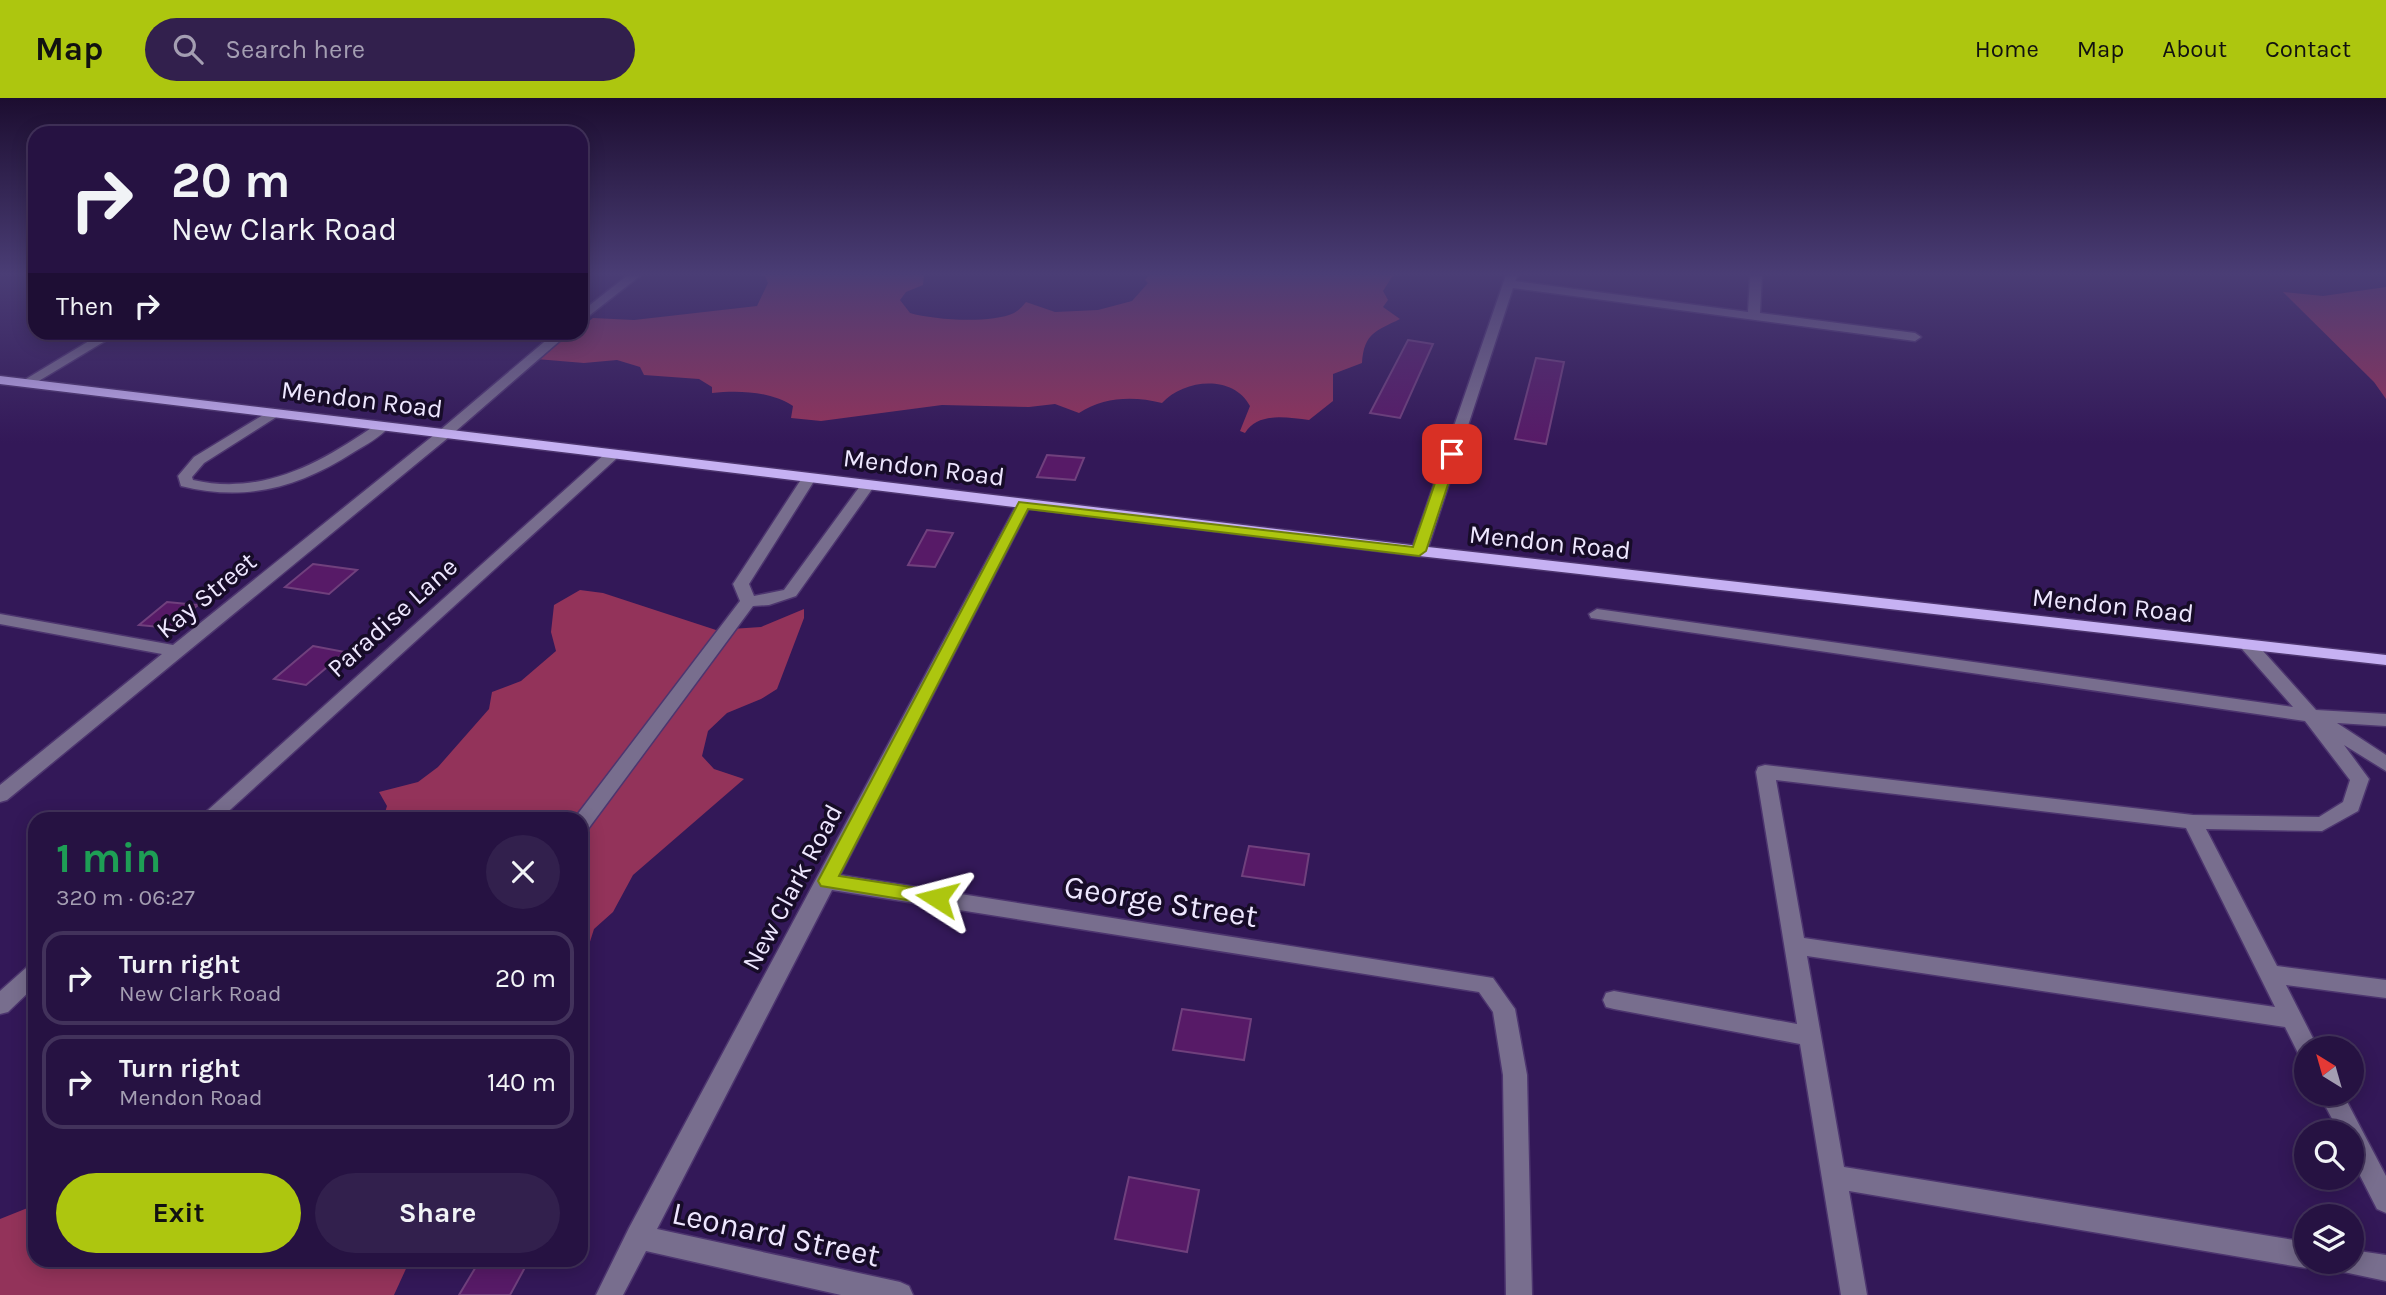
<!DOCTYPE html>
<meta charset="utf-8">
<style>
:root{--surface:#261242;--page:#32204d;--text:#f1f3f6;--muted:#a49eb2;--line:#42325b;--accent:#adc60f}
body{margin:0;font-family:Karla,sans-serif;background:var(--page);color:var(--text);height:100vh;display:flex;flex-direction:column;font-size:26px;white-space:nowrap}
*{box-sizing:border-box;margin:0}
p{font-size:23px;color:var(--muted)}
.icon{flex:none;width:38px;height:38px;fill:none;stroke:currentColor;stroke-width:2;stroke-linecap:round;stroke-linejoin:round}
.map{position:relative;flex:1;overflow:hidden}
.side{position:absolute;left:28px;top:714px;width:560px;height:455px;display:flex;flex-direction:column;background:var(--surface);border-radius:21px;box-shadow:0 4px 18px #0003,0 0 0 2px var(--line)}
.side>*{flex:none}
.top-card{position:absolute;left:28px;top:28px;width:560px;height:214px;border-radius:21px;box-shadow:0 4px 18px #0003,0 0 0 2px var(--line);background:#261242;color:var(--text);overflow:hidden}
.needle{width:46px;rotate:323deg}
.buttons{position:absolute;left:2294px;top:938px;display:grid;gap:14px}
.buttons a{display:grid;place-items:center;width:70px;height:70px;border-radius:50%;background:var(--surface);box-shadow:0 4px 18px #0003,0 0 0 2px var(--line);font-size:35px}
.pin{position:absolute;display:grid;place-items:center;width:60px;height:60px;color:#fff;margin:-30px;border-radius:14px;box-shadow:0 4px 10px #0006}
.me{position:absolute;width:77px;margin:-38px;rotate:279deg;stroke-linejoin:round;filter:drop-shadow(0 0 5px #0008)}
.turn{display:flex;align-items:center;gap:24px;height:147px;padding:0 28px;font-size:32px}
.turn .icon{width:91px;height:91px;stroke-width:2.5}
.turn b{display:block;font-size:49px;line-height:60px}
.then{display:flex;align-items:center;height:66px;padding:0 28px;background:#0003;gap:14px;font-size:26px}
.round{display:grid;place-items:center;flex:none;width:74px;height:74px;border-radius:37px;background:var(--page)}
.overview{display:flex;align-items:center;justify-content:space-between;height:119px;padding:0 28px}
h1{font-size:42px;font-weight:700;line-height:52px;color:#1e9e55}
.primary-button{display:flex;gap:14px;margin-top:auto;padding:14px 28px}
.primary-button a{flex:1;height:80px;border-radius:42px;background:var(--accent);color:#111;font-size:28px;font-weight:700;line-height:80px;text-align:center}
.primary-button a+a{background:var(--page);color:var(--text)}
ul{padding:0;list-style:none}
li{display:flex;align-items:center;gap:21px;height:94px;margin:0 14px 10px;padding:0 14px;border:4px solid var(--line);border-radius:21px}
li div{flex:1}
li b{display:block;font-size:26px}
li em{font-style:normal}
header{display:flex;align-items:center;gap:42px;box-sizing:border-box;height:98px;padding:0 35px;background:var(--accent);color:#111}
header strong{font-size:33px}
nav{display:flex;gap:38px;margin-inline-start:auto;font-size:24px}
.search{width:490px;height:63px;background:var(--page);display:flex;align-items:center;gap:18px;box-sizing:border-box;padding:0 24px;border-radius:38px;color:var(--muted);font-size:26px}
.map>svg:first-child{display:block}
</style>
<header>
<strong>Map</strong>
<div class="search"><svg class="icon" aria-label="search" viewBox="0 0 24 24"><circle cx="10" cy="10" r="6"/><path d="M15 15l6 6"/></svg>Search here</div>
<nav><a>Home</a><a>Map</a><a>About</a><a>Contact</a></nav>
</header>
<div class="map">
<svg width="2386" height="1197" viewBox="0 0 2386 1197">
<rect width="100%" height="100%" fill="#331858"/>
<!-- forest -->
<g fill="#93335a">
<path d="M757 177H924L923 187 906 194 900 202 910 215C934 222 990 226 1014 215 1018 213 1023 208 1026 204L1055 214 1098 212 1132 203 1148 185 1145 182 1149 177H1395L1392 179 1383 193 1388 202 1383 209 1400 221C1376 233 1364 235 1362 265L1333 276V303L1309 322C1288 320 1258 313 1245 335L1240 333 1250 308C1233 276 1184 281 1162 305 1133 298 1104 299 1079 315L1055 306 1029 309 942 307 821 323 791 320 793 308C770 293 738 292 712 295V289L699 281 644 277 640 269 617 262 584 265 536 261 573 235 581 234V229L593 220 634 222 757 208 768 185 765 178Z"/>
<path d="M2386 189V301L2374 284 2283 194 2323 198Z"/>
<path d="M580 492 603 495 716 532 761 529 804 511V520L777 591 761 601 727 615 708 633 702 658 714 671 744 681 633 777 613 814 594 831 581 872V721H383L387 708 379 694 418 684 438 669 489 611 492 594 521 583 556 553 551 534 554 507Z"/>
<path d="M35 1107V1162H410L394 1197H0V1121Z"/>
</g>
<!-- building -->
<g fill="#571a67" stroke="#70407d" stroke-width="2">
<path d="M1408 242 1433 246 1400 320 1370 315Z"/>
<path d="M1536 260 1564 264 1546 346 1515 341Z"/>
<path d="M1047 357 1084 360 1075 382 1037 379Z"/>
<path d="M927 432 953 435 935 469 908 467Z"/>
<path d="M313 466 357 472 329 496 285 489Z"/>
<path d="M167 504 198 507 170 530 139 527Z"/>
<path d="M313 548 345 554 306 587 274 581Z"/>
<path d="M1249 748 1309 756 1304 787 1242 778Z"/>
<path d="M1182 911 1251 921 1244 962 1173 952Z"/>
<path d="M1129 1079 1199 1092 1187 1154 1115 1141Z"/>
<path d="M480 1162H529L510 1197H459Z"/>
</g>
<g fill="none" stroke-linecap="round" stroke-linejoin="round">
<!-- minor casing -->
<g stroke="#4d356f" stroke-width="3">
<g id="minor">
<path d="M628 177H641L581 224V214Z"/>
<path d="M1506 177H1518L1515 183 1748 214 1750 177H1762L1760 215 1915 235 1921 239 1915 243 1513 190 1427 453 1424 456H1414L1411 453Z"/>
<path d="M104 234H120L32 287H22L21 284Z"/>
<path d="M556 234H570L449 339 7 702 0 704V687L162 556 0 526V516L173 547 439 333Z"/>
<path d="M273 311 278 312V318L204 365 192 379 193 382C263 398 321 365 377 326H387L389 329C380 339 366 347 354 354 298 390 246 404 181 388L178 378 194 359Z"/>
<path d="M612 353 617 354V360L220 721H198L607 354Z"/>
<path d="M809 376 816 380 749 486 754 498 784 492 863 384 868 383 875 387 796 498 769 507 753 508 588 731 581 733V721H574L740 503 733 486 802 380Z"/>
<path d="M1024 402 1031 406 840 777 1493 880 1515 911 1527 977 1532 1197H1506L1503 977 1493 914 1479 894 832 792 657 1131 900 1184 909 1188 913 1197H841L646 1153 623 1197H596L629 1130 1017 406Z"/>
<path d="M1597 511 2293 609 2242 551 2240 547 2242 543H2254L2316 612 2386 616V628L2337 625 2386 657V673L2344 647 2369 681 2358 713 2322 733 2206 731 2277 868 2386 882V900L2286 887 2318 950H2306V960L2299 957 2285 929 1807 858 1844 1069 2306 1144V1164H2316L2315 1166 2306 1170 1849 1093 1867 1197H1841L1800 946 1614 911 1606 909 1603 902 1606 895 1614 893 1797 926 1756 674 1758 669 1765 667 2193 717 2319 719 2343 704 2350 682 2305 623 1591 520 1589 516ZM1776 682 2186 730 2275 909 1804 840Z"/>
<path d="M35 866V888L8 914 0 916V893L27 869Z"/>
<path d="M2319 996H2343L2386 1078V1115L2377 1111 2352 1062V1034H2339Z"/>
<path d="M2352 1152 2386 1157V1183L2339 1173 2335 1164H2352Z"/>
</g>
</g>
<!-- major casing -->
<g stroke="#4d356f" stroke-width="3">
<path id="major" d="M0 278 1419 448 2386 557V567L1419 458 0 286Z"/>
</g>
<!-- minor -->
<use href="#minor" fill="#786e8e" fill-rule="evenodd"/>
<!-- major -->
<use href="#major" fill="#c6b1f3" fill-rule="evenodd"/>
</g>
<!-- sky -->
<linearGradient id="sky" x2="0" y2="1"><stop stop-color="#1c0d30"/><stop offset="0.51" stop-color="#4a3d75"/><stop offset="1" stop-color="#4a3d75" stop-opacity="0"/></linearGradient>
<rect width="2386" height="345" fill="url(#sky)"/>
<!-- route -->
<path fill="#adc60f" stroke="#70810a" stroke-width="2" d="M1452 352 1458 356 1426 453 1419 458 1028 411 839 778 937 793 943 795 946 800 943 805 937 807 821 788 818 783 1019 404 1413 449 1445 356Z"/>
<g text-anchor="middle" stroke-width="7" stroke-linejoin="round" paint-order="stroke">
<!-- street labels -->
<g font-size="26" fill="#eee7ff" stroke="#170c28">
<text transform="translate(362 301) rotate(7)" y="9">Mendon Road</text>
<text transform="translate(924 369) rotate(7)" y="9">Mendon Road</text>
<text transform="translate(1550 444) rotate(6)" y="9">Mendon Road</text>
<text transform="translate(206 497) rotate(-39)" y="9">Kay Street</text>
<text transform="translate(2113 507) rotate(6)" y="9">Mendon Road</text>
<text transform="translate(392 519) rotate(-42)" y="9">Paradise Lane</text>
<text transform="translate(792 789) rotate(-62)" y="9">New Clark Road</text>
</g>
<!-- near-street labels -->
<g font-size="32" fill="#eee7ff" stroke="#170c28">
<text transform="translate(1161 803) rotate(9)" y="11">George Street</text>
<text transform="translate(776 1136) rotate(12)" y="11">Leonard Street</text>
</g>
</g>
</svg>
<div class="buttons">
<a><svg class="needle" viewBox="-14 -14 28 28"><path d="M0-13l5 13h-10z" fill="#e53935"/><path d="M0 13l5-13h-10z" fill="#a49eb2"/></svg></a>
<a><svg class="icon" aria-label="search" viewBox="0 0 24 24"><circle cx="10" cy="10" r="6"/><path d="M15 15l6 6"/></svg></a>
<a><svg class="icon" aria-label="layers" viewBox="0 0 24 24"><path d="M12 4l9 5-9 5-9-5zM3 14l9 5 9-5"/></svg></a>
</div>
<div class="pin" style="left:1452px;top:356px;background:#d93025"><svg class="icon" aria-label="arrive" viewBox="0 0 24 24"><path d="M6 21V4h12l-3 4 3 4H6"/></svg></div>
<svg class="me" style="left:937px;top:800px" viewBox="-20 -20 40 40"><path d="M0-17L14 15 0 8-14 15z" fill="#adc60f" stroke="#fff" stroke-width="4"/></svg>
<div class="top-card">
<div class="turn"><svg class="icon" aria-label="right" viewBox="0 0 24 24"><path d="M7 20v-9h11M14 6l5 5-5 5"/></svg><div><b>20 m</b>New Clark Road</div></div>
<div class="then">Then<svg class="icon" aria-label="right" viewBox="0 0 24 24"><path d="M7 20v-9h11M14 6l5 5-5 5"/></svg></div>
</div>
<section class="side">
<div class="overview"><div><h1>1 min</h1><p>320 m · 06:27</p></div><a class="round"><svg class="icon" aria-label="close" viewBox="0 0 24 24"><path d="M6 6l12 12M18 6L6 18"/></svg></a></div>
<ul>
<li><svg class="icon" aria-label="right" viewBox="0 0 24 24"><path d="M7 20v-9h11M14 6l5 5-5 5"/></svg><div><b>Turn right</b><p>New Clark Road</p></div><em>20 m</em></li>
<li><svg class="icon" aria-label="right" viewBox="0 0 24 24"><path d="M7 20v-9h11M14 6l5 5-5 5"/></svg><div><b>Turn right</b><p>Mendon Road</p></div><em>140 m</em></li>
</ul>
<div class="primary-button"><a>Exit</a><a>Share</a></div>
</section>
</div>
